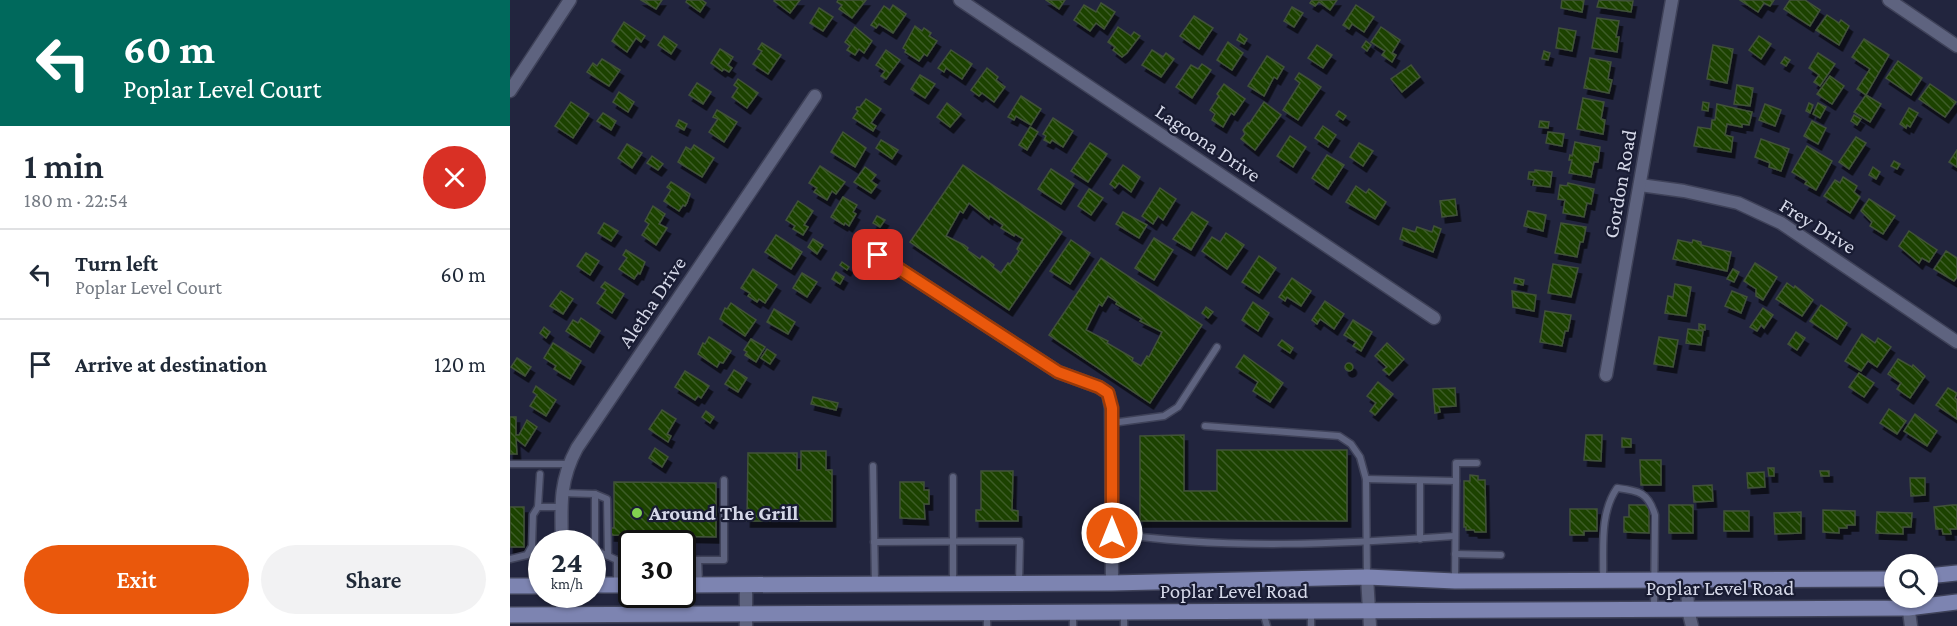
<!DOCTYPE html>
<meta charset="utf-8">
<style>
:root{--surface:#fff;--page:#f2f2f3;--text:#1f2937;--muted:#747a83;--line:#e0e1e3;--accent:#ea580c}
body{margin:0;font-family:"Crimson Pro",serif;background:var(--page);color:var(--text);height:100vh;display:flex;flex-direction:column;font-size:22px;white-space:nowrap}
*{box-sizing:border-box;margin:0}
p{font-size:20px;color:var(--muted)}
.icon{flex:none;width:33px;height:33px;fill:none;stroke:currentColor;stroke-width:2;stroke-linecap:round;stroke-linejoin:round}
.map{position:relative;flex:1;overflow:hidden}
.drawer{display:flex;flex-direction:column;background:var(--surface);width:510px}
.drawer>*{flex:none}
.guide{background:#00695c;color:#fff;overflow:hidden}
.buttons{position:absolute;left:1374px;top:554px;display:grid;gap:12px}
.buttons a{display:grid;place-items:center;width:54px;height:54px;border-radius:50%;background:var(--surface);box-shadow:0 2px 4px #0004;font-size:30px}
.speed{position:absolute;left:18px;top:530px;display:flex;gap:12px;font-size:30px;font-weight:700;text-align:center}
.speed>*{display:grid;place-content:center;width:78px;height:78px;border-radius:50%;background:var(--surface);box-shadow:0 2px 4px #0004;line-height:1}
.speed small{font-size:15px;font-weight:400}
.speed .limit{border:3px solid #111;border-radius:9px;background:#fff;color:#111}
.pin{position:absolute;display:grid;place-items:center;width:51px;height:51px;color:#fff;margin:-26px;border-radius:12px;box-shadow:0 3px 9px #0006}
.me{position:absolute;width:66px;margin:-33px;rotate:0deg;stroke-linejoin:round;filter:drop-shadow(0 0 4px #0008)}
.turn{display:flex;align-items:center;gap:21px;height:126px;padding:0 24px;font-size:27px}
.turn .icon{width:78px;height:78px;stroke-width:2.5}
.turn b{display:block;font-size:42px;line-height:51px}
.round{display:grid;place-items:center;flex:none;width:63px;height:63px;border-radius:32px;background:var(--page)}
.overview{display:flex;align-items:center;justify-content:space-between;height:102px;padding:0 24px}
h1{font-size:36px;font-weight:600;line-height:45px}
.cta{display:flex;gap:12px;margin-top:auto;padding:12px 24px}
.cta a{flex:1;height:69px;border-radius:36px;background:var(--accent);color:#fff;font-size:24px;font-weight:600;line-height:69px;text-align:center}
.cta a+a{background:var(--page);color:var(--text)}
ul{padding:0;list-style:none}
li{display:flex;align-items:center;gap:18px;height:90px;padding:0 24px;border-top:2px solid var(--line)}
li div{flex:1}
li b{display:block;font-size:22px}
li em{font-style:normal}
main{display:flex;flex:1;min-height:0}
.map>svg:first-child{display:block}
</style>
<main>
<section class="drawer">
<div class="guide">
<div class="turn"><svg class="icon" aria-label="left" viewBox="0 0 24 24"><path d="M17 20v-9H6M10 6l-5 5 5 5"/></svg><div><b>60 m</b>Poplar Level Court</div></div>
</div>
<div class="overview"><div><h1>1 min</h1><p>180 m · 22:54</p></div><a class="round" style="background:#d93025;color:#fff"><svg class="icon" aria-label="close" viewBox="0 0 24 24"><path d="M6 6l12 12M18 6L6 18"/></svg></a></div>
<ul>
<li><svg class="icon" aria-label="left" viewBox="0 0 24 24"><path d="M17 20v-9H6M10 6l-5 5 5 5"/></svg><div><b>Turn left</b><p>Poplar Level Court</p></div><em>60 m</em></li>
<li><svg class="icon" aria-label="arrive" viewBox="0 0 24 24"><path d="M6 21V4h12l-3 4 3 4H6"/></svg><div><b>Arrive at destination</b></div><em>120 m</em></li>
</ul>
<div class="cta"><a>Exit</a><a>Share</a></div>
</section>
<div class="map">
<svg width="1447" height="626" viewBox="0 0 1447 626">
<defs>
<pattern id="building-back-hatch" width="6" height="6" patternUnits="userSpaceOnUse" patternTransform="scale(1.5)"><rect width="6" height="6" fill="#1d4200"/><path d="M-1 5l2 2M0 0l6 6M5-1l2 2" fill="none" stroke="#3d5d25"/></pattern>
<filter id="shadow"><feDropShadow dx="3.5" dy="6" stdDeviation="0" flood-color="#0009"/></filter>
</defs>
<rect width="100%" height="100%" fill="#22253e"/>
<!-- building -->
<g fill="url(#building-back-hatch)" stroke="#415239" stroke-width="1.5" fill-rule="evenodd" filter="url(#shadow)">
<path d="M131 0H152L146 9Z"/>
<path d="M177 0H192L196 3 190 12 176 2Z"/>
<path d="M265 0H290L280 13 264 1Z"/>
<path d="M328 0H356L342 18 329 9 332 5 327 2Z"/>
<path d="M536 0H555L549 9Z"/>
<path d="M802 0H827L820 10 809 2 805 6 800 3Z"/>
<path d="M1052 0H1074L1072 12 1051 8Z"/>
<path d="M1089 0 1123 1 1121 12 1087 7Z"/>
<path d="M1230 0H1264L1260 6 1254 3 1248 12Z"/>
<path d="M1280 0H1295L1310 10 1300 26 1274 9Z"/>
<path d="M591 3 605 12 594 29 586 23 580 31 564 20 574 5 586 12Z"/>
<path d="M383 5 396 14 383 33 369 24 366 28 361 25 374 6 380 10Z"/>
<path d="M846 5 864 17 854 32 842 24 839 29 833 25Z"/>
<path d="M782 7 793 13 784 27 774 21Z"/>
<path d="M309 8 323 17 313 31 300 23Z"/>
<path d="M1317 15 1329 23 1331 20 1339 26 1329 45 1306 30Z"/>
<path d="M684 16 703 28 689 49 670 36Z"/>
<path d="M1087 18 1109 21 1106 37H1109L1107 52 1082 48Z"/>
<path d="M114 22 135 36 131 42 126 38 117 52 102 41Z"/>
<path d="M405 26 412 31 414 28 421 33 419 36 427 41 417 56 414 54 409 61 395 52 396 50 393 48Z"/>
<path d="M345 27 362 41 354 53 349 49 345 55 337 50 340 46 335 42Z"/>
<path d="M608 27 621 36 624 32 630 36 617 53 612 57 603 50 605 47 598 42Z"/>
<path d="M871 27 890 40 882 53 886 55 882 62 872 55 875 51 861 42Z"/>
<path d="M1049 28 1066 31 1062 51 1046 48Z"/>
<path d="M730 34 737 39 734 44 727 40Z"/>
<path d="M154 36 167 45 161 54 148 45Z"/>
<path d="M1249 36 1261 44 1251 59 1239 50Z"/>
<path d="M1354 39 1379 55 1356 95 1371 104 1360 122 1344 112 1356 95 1347 89 1360 69 1342 57Z"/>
<path d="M856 41 861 45 857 51 852 47Z"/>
<path d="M718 42 733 53 722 70 707 60Z"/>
<path d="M252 43 271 55 258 74 243 64 252 51 248 49Z"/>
<path d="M807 45 822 55 813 68 798 58Z"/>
<path d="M1203 45 1223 49 1217 83 1197 79Z"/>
<path d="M210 49 223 57 218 65 222 68 219 72 214 69 212 71 201 63Z"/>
<path d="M376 50 390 60 376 79 371 76 375 71 366 65Z"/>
<path d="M441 50 462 64 452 79 436 68 434 72 428 68Z"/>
<path d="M642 50 653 57 656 53 664 59 651 77 632 65Z"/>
<path d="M1034 51 1040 53 1038 60 1032 59Z"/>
<path d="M1308 53 1325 64 1310 86 1304 82 1309 75 1299 68Z"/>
<path d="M757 56 774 67 767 79 764 77 754 96 738 86Z"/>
<path d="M1275 57 1280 60 1276 66 1271 63Z"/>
<path d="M1080 58 1101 62 1098 79 1102 80 1099 93 1074 88Z"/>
<path d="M92 59 110 70 99 86 77 72 83 63 87 66Z"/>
<path d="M1388 61 1412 78 1401 95 1376 78Z"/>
<path d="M692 64 701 70 682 98 666 87 681 65 688 69Z"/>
<path d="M901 65 910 77 892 92 881 79Z"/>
<path d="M477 68 488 77 486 80 495 87 484 102 472 93 469 96 461 90Z"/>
<path d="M789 73 811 87 788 120 773 110 790 83 785 79Z"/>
<path d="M410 75 425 84 415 98 401 89Z"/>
<path d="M1320 76 1334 86 1322 104 1307 94Z"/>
<path d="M228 79 248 93 237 108 222 97 228 88 224 85Z"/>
<path d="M187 83 201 92 193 104 179 95Z"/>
<path d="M714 84 735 99 724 115 721 113 713 127 702 120 705 114 700 110 709 96 707 94Z"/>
<path d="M1420 84 1446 102 1435 117 1409 99Z"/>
<path d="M1227 85 1243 88 1240 106 1224 104Z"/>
<path d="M109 92 124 102 118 112 103 102Z"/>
<path d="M511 96 531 109 521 125 506 116 504 120 498 117Z"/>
<path d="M1073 98 1094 102 1091 119 1095 120 1093 134 1067 129Z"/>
<path d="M356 99 371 109 361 123 366 126 363 131 343 118 348 111 346 109 347 107H350Z"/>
<path d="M61 102 79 114 63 138 45 126Z"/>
<path d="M754 102 771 115 745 150 731 139 735 134 733 130 738 123 739 124Z"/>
<path d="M1193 102 1199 103 1198 111 1192 110Z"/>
<path d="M437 103 451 114 440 127 427 117Z"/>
<path d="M1299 103 1303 105 1300 113 1296 111Z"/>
<path d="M1308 103 1316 107 1310 118 1303 114Z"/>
<path d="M1207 104 1242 112 1239 125 1232 124V127L1217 124 1215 135 1223 137 1221 152 1184 146 1188 127 1201 129 1202 120H1205Z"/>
<path d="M1255 104 1271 110 1265 126 1249 120Z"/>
<path d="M1399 108 1408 113 1400 127 1397 125 1396 128 1390 124Z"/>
<path d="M207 110 227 122 214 142 199 132 208 119 203 117Z"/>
<path d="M829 111 836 116 833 120 826 115Z"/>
<path d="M93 113 106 121 101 130 87 121Z"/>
<path d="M1344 115 1351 119 1347 125 1341 121Z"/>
<path d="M543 118 563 131 553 147 542 140 540 143 534 140 536 136 533 134Z"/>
<path d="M169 120 177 124 174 130 166 126Z"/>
<path d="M1030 121 1039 122 1038 128 1029 127Z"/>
<path d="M1302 121 1316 128 1308 144 1294 136Z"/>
<path d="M813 126 826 135 818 147 805 138Z"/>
<path d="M520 127 528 132 517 150 509 145Z"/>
<path d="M333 132 356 148 345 167 321 152Z"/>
<path d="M1038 132 1054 134 1052 146 1036 143Z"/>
<path d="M780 136 796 147 783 167 767 156Z"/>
<path d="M1346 137 1356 143 1339 169 1329 162Z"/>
<path d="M1251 139 1279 149 1271 171 1259 167 1260 163 1245 157Z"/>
<path d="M371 140 388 150 382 159 366 148Z"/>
<path d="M1065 142 1090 147 1088 162H1084L1081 177 1059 173 1062 160H1059L1060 155 1062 156Z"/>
<path d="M580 143 597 154 578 182 561 171Z"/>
<path d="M849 143 863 151 853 166 840 157Z"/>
<path d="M117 144 132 153 122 168 108 158Z"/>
<path d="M184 145 204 158 192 177 168 162 176 147 181 150Z"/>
<path d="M1297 146 1322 161 1306 190 1295 184 1297 181 1282 172Z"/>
<path d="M1447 150V167L1439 162Z"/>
<path d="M817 155 834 165 818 189 802 178Z"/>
<path d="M142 156 153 164 148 170 137 163Z"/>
<path d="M1384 161 1390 164 1387 169 1381 166Z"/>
<path d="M453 165 552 232 499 310 400 242ZM459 203 479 219 480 216 493 225 491 228 504 236 505 234 513 239 507 249 509 251 500 264 498 263 491 273 483 267 484 265 472 256 470 259 457 250 458 248 454 245 436 236 450 211 453 213Z"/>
<path d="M613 165 630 177 621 192 609 183 605 188 600 184Z"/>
<path d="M310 166 335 182 326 194 322 191 317 200 304 192 307 188 299 183Z"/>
<path d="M355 167 366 175 361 181 367 185 361 193 344 182Z"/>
<path d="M1363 167 1370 172 1366 179 1359 175Z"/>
<path d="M541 169 564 184 551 204 528 189Z"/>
<path d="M1025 170 1042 172 1040 187 1023 185 1024 180 1018 179 1019 172H1025Z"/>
<path d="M1333 177 1347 186 1344 192 1350 197 1340 213 1314 196 1325 180 1330 183Z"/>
<path d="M161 182 180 194 177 203 175 206 173 205 169 211 154 201 161 190 157 187Z"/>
<path d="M1058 183 1084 189 1081 204 1077 203 1074 217 1053 213 1055 200 1048 199 1050 185 1057 186Z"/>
<path d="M846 186 856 193 859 189 876 202 865 219 836 202Z"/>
<path d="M650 188 666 199 653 220 648 216 643 224 632 216Z"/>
<path d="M579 189 593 198 581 215 568 206Z"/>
<path d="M333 197 347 205 343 212 346 214 339 226 335 223 334 225 321 217Z"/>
<path d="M945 199 947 215 932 217 930 201Z"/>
<path d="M1359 199 1385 216 1373 234 1360 226 1362 222 1351 211Z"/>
<path d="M288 201 303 211 294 225 298 227 293 235 283 229 285 226 276 220Z"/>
<path d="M143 206 155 214 149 224 157 228 146 245 132 235 139 224 135 221Z"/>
<path d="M1018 211 1036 215 1033 231 1014 226Z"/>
<path d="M613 212 637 225 629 238 606 224Z"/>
<path d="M682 212 698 222 681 250 663 239Z"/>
<path d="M367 216 375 220 370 227 363 223Z"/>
<path d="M94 223 108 231 101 241 88 233Z"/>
<path d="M1051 223 1076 227 1073 242H1070L1067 257 1045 253Z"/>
<path d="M924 226 931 229 923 252 890 239 893 228 905 232 907 227 922 232Z"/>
<path d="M1399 231 1427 250 1419 262 1412 258 1409 263 1389 246Z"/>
<path d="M716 233 734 245 717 269 692 251 702 237 710 242Z"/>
<path d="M266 235 292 252 281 269 255 252Z"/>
<path d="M644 238 663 250 644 280 625 268Z"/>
<path d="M303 239 313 245 307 254 298 247Z"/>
<path d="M561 240 580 253 560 284 540 271Z"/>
<path d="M1168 240 1182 243 1183 240 1191 242V245L1221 252 1217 271 1163 259Z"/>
<path d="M116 250 135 262 130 274 128 273 124 279 109 269 117 258 113 255Z"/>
<path d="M1436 251 1447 258V277L1444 281 1424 269Z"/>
<path d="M76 253 89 261 80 275 67 266Z"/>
<path d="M749 256 766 268 749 293 732 282Z"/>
<path d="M591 258 692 325 640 403 539 335ZM598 296 607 302 606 304 632 319 630 321 652 332 639 357 637 356 631 366 622 361 623 358 597 343 598 341 576 330 589 304 592 306Z"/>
<path d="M332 262 339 267 337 270 330 265Z"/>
<path d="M1245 263 1267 277 1253 300 1246 296V289L1234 281Z"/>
<path d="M1043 264 1068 268 1061 297 1038 293Z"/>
<path d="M243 269 267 285 255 303 249 299 247 302 238 296 240 293 231 288Z"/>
<path d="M1223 269 1229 272 1224 282 1217 279Z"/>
<path d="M326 272 334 277 330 284 322 279Z"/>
<path d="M292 273 307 282 297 297 283 288Z"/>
<path d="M782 278 801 291 791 306 777 297 775 301 769 297Z"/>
<path d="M1005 278 1014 280 1013 285 1004 283Z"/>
<path d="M95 282 114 294 102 313 87 303 96 290 91 287Z"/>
<path d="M1277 283 1284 288 1285 286 1303 300 1292 316 1266 299Z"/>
<path d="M1165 284 1181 287 1176 316 1155 313 1158 296 1163 297Z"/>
<path d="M51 291 63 299 53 314 40 306Z"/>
<path d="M1002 291 1026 295 1024 311 1003 307Z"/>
<path d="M1222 291 1237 297 1231 313 1215 306Z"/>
<path d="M815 301 834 314 824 329 810 319 807 324 802 320Z"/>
<path d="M743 302 759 313 748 331 732 320Z"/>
<path d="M221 303 246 320 235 336 210 319 215 308 217 309Z"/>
<path d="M1311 305 1337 323 1327 339 1300 321Z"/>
<path d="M696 307 703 312 698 318 692 313Z"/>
<path d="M1253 308 1263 315 1254 328 1251 325 1247 331 1240 327Z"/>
<path d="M264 309 285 322 278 334 257 322Z"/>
<path d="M1035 311 1061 315 1058 331H1055L1052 346 1030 342Z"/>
<path d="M71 318 90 331 80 347 56 331 63 320 68 323Z"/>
<path d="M843 320 862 332 851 351 843 346 846 342 834 335Z"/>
<path d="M1189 324 1195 325V330H1189Z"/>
<path d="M34 327 40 332 36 338 30 333Z"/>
<path d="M1178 329 1193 331 1191 345 1176 343Z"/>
<path d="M1286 332 1295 338 1287 350 1278 344Z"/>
<path d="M1352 334 1365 343 1368 338 1381 347 1367 367 1358 361 1351 371 1335 361Z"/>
<path d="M199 337 221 351 213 363 210 362 207 367 188 354 193 343 195 344Z"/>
<path d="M1149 337 1168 340 1163 367 1144 364Z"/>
<path d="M241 339 255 347 246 362 235 355 237 352 234 350Z"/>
<path d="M772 340 783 348 780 353 768 345Z"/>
<path d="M43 343 71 361 60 379 44 369 46 366 34 358Z"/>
<path d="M877 343 894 359 879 375 873 370 877 367 865 356Z"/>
<path d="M257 349 266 355 260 364 251 358Z"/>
<path d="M734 355 773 383 760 402 743 391 748 382 726 367Z"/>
<path d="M7 358 21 367 15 376 1 367Z"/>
<path d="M1388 359 1402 367 1403 365 1415 376 1400 398 1387 389 1391 383 1378 374Z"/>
<circle cx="839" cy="367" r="4"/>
<path d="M224 370 237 378 228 392 215 384Z"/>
<path d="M175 371 199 386 191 398 188 396 185 400 165 387Z"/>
<path d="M1349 373 1364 383 1354 397 1339 387Z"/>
<path d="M868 382 883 394 865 415 860 411 866 403 857 396Z"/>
<path d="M26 386 46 400 36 416 20 406 27 395 23 392Z"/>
<path d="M945 388 946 406 929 407 930 412 925 413 923 389Z"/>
<path d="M1438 388 1447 393 1445 398 1447 400V419L1426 405Z"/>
<path d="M303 397 328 403 326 410 301 404Z"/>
<path d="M1379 409 1396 421 1387 434 1370 423Z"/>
<path d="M152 410 166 419 157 434 161 436 158 442 139 429Z"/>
<path d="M196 411 204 417 200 423 192 417Z"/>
<path d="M1405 414 1427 431 1417 446 1394 431Z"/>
<path d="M0 417H6V435H9L17 420 27 427 15 446 6 439 7 454H0Z"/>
<path d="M674 435V491H707V450H837V521H630V436Z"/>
<path d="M1076 435H1092L1091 461 1074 460Z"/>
<path d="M1112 438 1121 439V447H1112Z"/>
<path d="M145 448 158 457 152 467 139 458Z"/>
<path d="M291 451H316V470H322V521H237L238 453H287V470H291Z"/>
<path d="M1130 460H1151V485H1131Z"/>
<path d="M1258 468H1264V476H1259Z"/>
<path d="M471 471H503L502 510 508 511V521H466V510H471Z"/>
<path d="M1310 471H1319V476H1311Z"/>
<path d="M1254 472 1255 487 1238 488 1237 473Z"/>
<path d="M960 475 968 476V480H975L976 532H965L964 530H956V527H954V481H960Z"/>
<path d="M1400 478H1415V495L1401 496Z"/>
<path d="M104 482 206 483V537L101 535V528H104Z"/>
<path d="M390 482H414V490H419V504H414L415 519 390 518Z"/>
<path d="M1202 485 1203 501 1184 502 1183 486Z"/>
<path d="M1119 505H1139V533L1114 532V517H1119Z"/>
<rect x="1159" y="505" width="24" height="28"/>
<path d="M1442 505H1447V529H1440L1441 534H1433L1432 529H1426L1424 507Z"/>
<rect x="0" y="507" width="14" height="40"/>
<path d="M1060 509H1087V531H1074V535H1060Z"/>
<path d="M1313 510 1345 511V525H1337V528H1329V533L1313 532Z"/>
<rect x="1214" y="511" width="25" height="20"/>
<path d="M1291 512V533L1265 534 1264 513Z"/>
<path d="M1367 512 1402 513 1401 527H1393V534L1366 533Z"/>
</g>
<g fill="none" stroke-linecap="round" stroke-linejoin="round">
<!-- service casing -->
<g stroke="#3f4259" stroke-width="9">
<g id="service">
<path d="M602 423 654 416 668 407 707 347"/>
<path d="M695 426 829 436 841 444 850 457 856 479 857 577"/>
<path d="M0 464H58"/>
<path d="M363 466 365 583"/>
<path d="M443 477V583"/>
<path d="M856 479 946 481V463H967"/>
<path d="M53 493 85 494V550L107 560H122"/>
<path d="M85 494 97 499 98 556"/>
<path d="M28 507H51"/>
<path d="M602 533C712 550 834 544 944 536"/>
<path d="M910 539V481"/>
<path d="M364 542 510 541 509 583"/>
<path d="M945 554 991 555"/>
<path d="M0 559 17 555 22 546 23 515 28 507 30 474"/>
<path d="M172 560H214V480"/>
<path d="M188 560 189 583"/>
<path d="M945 579 946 481"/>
<path d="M1093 580C1094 549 1089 514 1107 488 1129 491 1138 492 1145 515L1144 609"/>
<path d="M107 583V560"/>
<path d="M753 612 757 626"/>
<path d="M801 612V626"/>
<path d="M614 613V626"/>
<path d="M477 614V626"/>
<path d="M563 626V614"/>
</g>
</g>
<!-- minor casing -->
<g stroke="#3f4259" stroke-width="15">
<g id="minor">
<path d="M450 0 924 318"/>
<path d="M1379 0 1447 46"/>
<path d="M0 91 60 0"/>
<path d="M1130 185 1174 191 1228 203 1271 223 1447 342"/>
<path d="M368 255 548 372 589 387 598 393 601 408 602 583"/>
<path d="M1096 375 1162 0"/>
<path d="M52 543C51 506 49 481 67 448L305 96"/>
<path d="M857 577 860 626"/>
<path d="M1177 580 1178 610 1182 626"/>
<path d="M236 585V626"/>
<path d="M1397 597 1401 626"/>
<path d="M52 615V594"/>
</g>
</g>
<!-- secondary casing -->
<g stroke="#3f4259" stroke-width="18">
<g id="secondary">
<path d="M1418 576 1447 573"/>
<path d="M82 585H122"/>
<path d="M172 585 602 583 857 577 945 581 1384 579"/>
<path d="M0 586H32"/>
<path d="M0 615 1398 608 1447 602"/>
</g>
</g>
<!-- service -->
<use href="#service" stroke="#5e637f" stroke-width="6"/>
<!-- minor -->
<use href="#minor" stroke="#5e637f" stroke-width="12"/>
<!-- secondary -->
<use href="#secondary" stroke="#7d84b1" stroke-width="15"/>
</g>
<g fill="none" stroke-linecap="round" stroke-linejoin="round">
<!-- route casing -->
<g stroke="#983908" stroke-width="15">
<path id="route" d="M368 255 548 372 589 387 598 393 602 408V533"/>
</g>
<!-- route -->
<use href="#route" stroke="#ea580c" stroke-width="10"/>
</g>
<!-- markers -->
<circle fill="#81d050" stroke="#191c33" stroke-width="2" cx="127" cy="513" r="6"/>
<g text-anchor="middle" stroke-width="4.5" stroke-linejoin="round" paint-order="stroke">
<!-- street labels -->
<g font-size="21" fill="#d5d8e8" stroke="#191c33">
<text transform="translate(698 143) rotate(34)" y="7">Lagoona Drive</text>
<text transform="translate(1110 184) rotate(-80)" y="7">Gordon Road</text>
<text transform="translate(1308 226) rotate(32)" y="7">Frey Drive</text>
<text transform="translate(142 302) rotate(-56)" y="7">Aletha Drive</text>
<text x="1210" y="595">Poplar Level Road</text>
<text x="724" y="598">Poplar Level Road</text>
</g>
<!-- poi labels -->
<g font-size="21" font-weight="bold" fill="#d5d8e8" stroke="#191c33" text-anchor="start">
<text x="139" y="520">Around The Grill</text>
</g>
</g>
</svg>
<div class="buttons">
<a><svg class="icon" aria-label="search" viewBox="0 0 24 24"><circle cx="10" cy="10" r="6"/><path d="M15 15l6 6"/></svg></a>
</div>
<div class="speed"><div>24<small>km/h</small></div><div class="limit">30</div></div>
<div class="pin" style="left:368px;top:255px;background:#d93025"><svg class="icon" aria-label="arrive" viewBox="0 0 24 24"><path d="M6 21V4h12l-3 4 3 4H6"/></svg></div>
<svg class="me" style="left:602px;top:533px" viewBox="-20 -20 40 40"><circle r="17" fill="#ea580c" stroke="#fff" stroke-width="3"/><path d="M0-11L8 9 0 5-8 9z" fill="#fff"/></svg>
</div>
</main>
